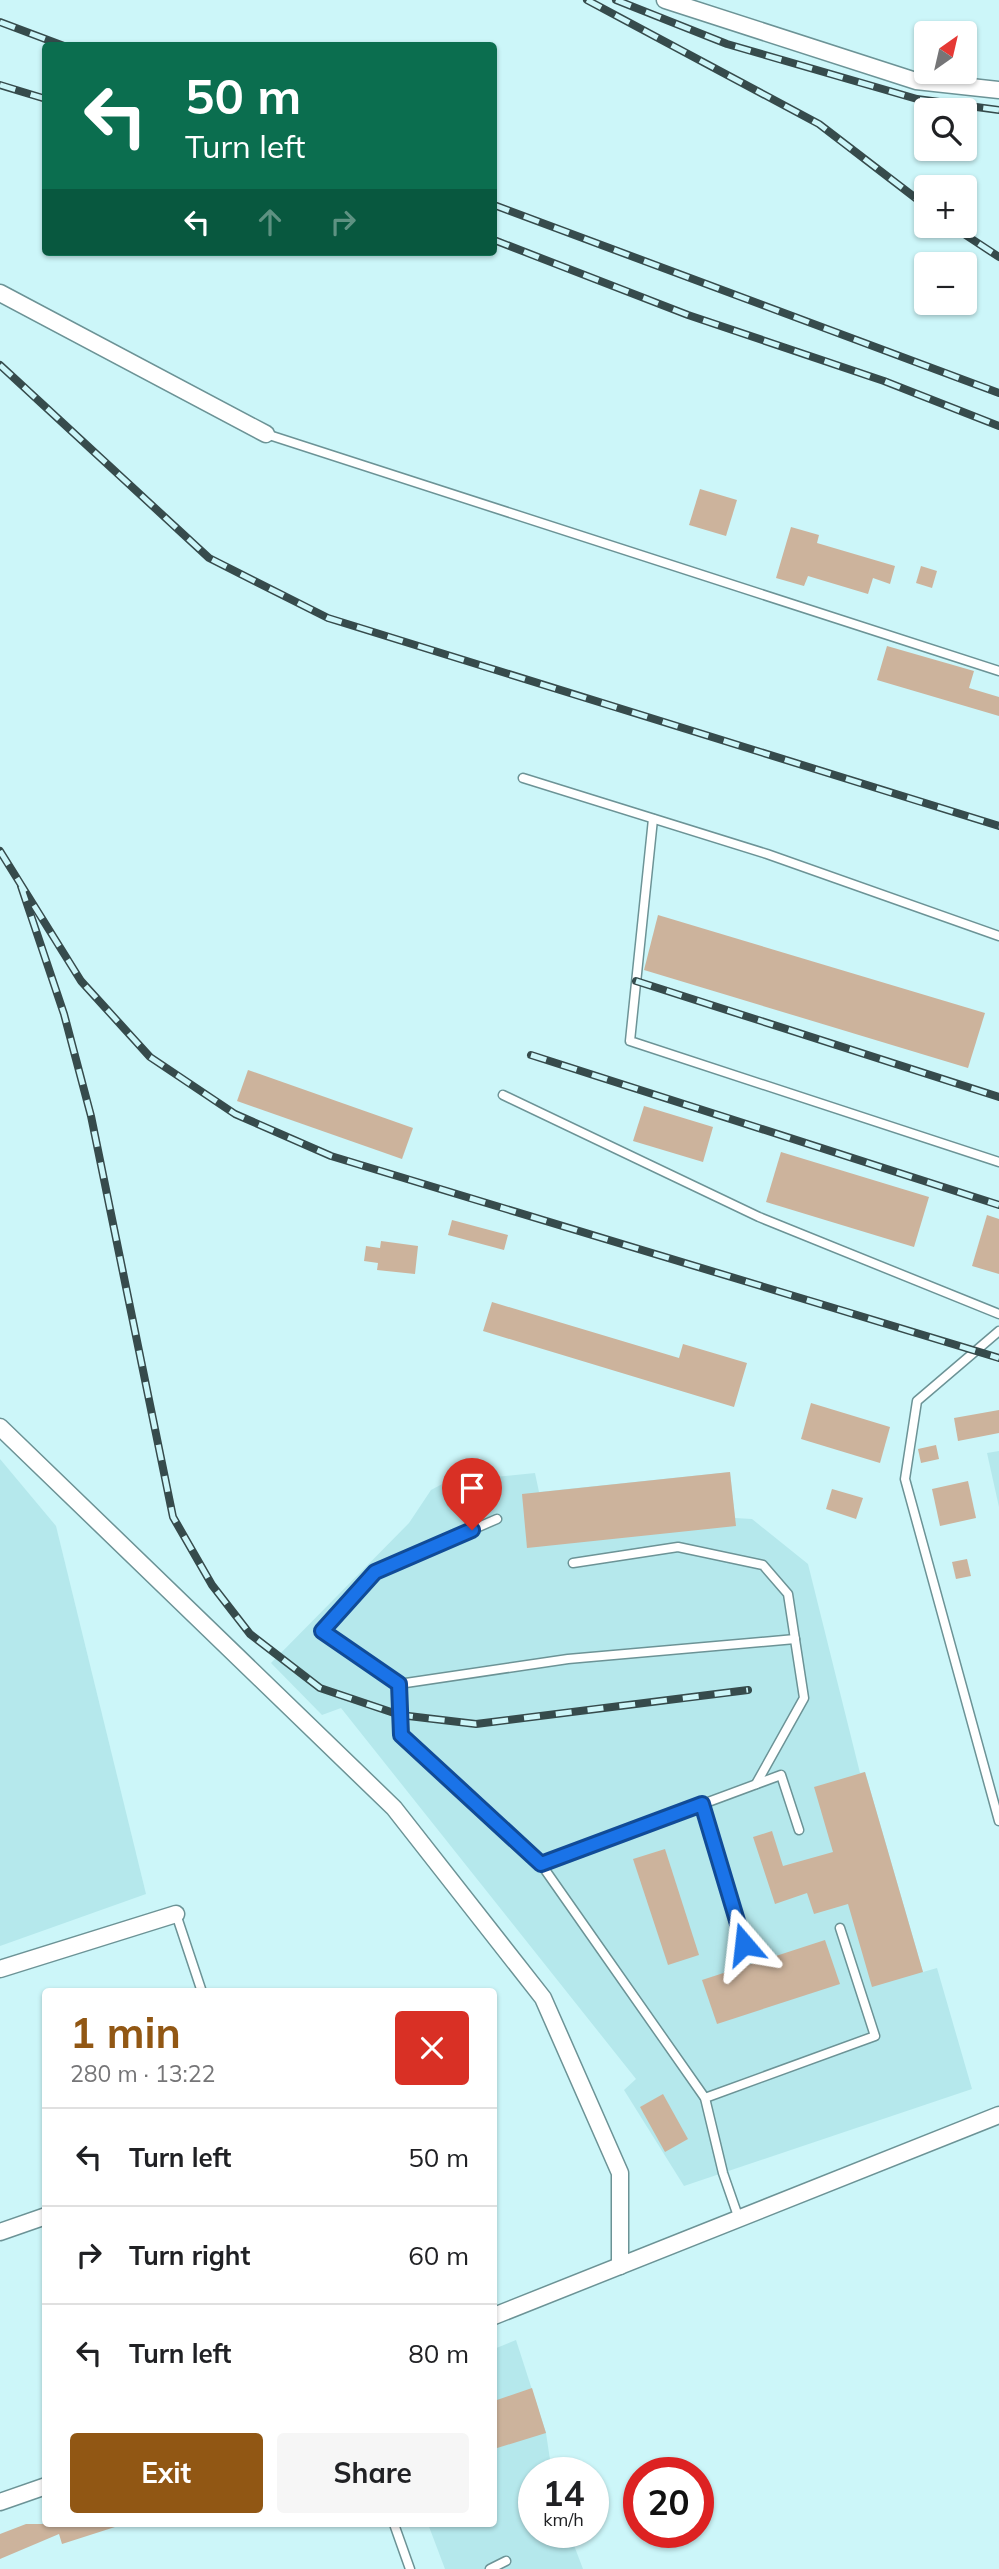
<!DOCTYPE html>
<meta charset="utf-8">
<style>
:root{--surface:#fff;--page:#f6f6f6;--text:#202124;--muted:#757577;--line:#e0e0e0;--accent:#915714}
body{margin:0;font-family:Mulish,sans-serif;background:var(--page);color:var(--text);height:100vh;display:flex;flex-direction:column;font-size:26px;white-space:nowrap}
*{box-sizing:border-box;margin:0}
p{font-size:23px;color:var(--muted)}
.icon{flex:none;width:38px;height:38px;fill:none;stroke:currentColor;stroke-width:2;stroke-linecap:round;stroke-linejoin:round}
.map{position:relative;flex:1;overflow:hidden}
.side{position:absolute;left:42px;top:1988px;width:455px;height:539px;display:flex;flex-direction:column;background:var(--surface);border-radius:7px;box-shadow:0 2px 5px #0004}
.side>*{flex:none}
.hud{position:absolute;left:42px;top:42px;width:455px;height:214px;border-radius:7px;box-shadow:0 2px 5px #0004;background:#0b6e4f;color:#fff;overflow:hidden}
.needle{width:46px;rotate:34deg}
.fabs{position:absolute;left:914px;top:21px;display:grid;gap:14px}
.fabs a{display:grid;place-items:center;width:63px;height:63px;border-radius:7px;background:var(--surface);box-shadow:0 2px 5px #0004;font-size:35px}
.speed{position:absolute;left:518px;top:2457px;display:flex;gap:14px;font-size:35px;font-weight:700;text-align:center}
.speed>*{display:grid;place-content:center;width:91px;height:91px;border-radius:50%;background:var(--surface);box-shadow:0 2px 5px #0004;line-height:1}
.speed small{font-size:18px;font-weight:400}
.speed .limit{border:10px solid #d22;background:#fff;color:#111}
.pin{position:absolute;display:grid;place-items:center;width:60px;height:60px;color:#fff;margin:-72px -30px;border-radius:50% 50% 50% 0;rotate:-45deg;box-shadow:0 0 7px #0007}
.pin .icon{rotate:45deg}
.me{position:absolute;width:77px;margin:-38px;rotate:343deg;stroke-linejoin:round;filter:drop-shadow(0 0 5px #0008)}
.turn{display:flex;align-items:center;gap:24px;height:147px;padding:0 28px;font-size:32px}
.turn .icon{width:91px;height:91px;stroke-width:2.5}
.turn b{display:block;font-size:49px;line-height:60px}
.lanes{display:flex;align-items:center;height:66px;padding:0 28px;background:#0003;justify-content:center;gap:35px;direction:ltr}
.lanes .off{opacity:.35}
.round{display:grid;place-items:center;flex:none;width:74px;height:74px;border-radius:7px;background:var(--page)}
.overview{display:flex;align-items:center;justify-content:space-between;height:119px;padding:0 28px}
h1{font-size:42px;font-weight:700;line-height:52px;color:var(--accent)}
.cta{display:flex;gap:14px;margin-top:auto;padding:14px 28px}
.cta a{flex:1;height:80px;border-radius:7px;background:var(--accent);color:#fff;font-size:28px;font-weight:700;line-height:80px;text-align:center}
.cta a+a{background:var(--page);color:var(--text)}
ul{padding:0;list-style:none}
li{display:flex;align-items:center;gap:21px;height:98px;padding:0 28px;border-top:2px solid var(--line)}
li div{flex:1}
li b{display:block;font-size:26px}
li em{font-style:normal}
.map>svg:first-child{display:block}
</style>
<div class="map">
<svg width="999" height="2569" viewBox="0 0 999 2569">
<rect width="100%" height="100%" fill="#ccf6f9"/>
<!-- built -->
<g fill="#b5e8ec">
<path d="M999 1451V1507L987 1453Z"/>
<path d="M0 1459 56 1526 146 1894 0 1946Z"/>
<path d="M730 1472 735 1518 752 1519 808 1564 860 1773 865 1772 923 1972 937 1968 972 2089 684 2186 624 2090 636 2079 341 1708 322 1715 271 1663 409 1523 431 1490 446 1482 535 1473 539 1492Z"/>
<path d="M516 2340 546 2433 552 2473H534V2532H569L583 2569H445L428 2524H494V2349Z"/>
</g>
<!-- building -->
<g fill="#ccb39c">
<path d="M700 489 737 500 726 536 689 525Z"/>
<path d="M791 527 819 535 817 543 895 566 890 584 873 578 868 594 808 576 804 586 776 578Z"/>
<path d="M921 566 937 571 932 588 916 583Z"/>
<path d="M887 646 974 671 969 688 999 697V716L877 680Z"/>
<path d="M658 915 985 1013 968 1068 644 970Z"/>
<path d="M248 1070 413 1128 402 1159 237 1101Z"/>
<path d="M644 1106 713 1127 703 1162 633 1141Z"/>
<path d="M781 1152 929 1197 914 1247 766 1202Z"/>
<path d="M987 1215 999 1219V1274L972 1266Z"/>
<path d="M452 1220 508 1235 504 1250 448 1235Z"/>
<path d="M381 1241 418 1246 415 1274 377 1270 378 1263 364 1261 366 1246 380 1248Z"/>
<path d="M492 1302 679 1358 683 1344 747 1363 734 1407 483 1331Z"/>
<path d="M811 1403 890 1427 880 1463 801 1439Z"/>
<path d="M999 1410V1433L958 1441 954 1418Z"/>
<path d="M936 1445 939 1459 921 1463 918 1449Z"/>
<path d="M730 1472 736 1526 527 1548 522 1494Z"/>
<path d="M968 1481 976 1518 940 1526 932 1489Z"/>
<path d="M832 1489 863 1498 856 1519 826 1509Z"/>
<path d="M967 1559 971 1576 956 1579 952 1562Z"/>
<path d="M865 1772 923 1972 872 1987 848 1904 814 1914 807 1893 775 1904 753 1837 772 1831 783 1866 833 1852 814 1787Z"/>
<path d="M665 1849 699 1955 668 1965 633 1859Z"/>
<path d="M825 1940 840 1984 717 2024 702 1980Z"/>
<path d="M663 2094 688 2139 665 2152 640 2107Z"/>
<path d="M532 2388 546 2433 494 2449V2401Z"/>
<path d="M26 2524H115V2527L62 2544 59 2534 0 2559V2534Z"/>
</g>
<g fill="none" stroke-linecap="round" stroke-linejoin="round">
<!-- service casing -->
<g stroke="#6c9396" stroke-width="11">
<g id="service">
<path d="M266 434 999 671"/>
<path d="M523 778 767 854 999 936"/>
<path d="M653 819 630 1041 999 1162"/>
<path d="M503 1095 759 1217 999 1314"/>
<path d="M999 1331 917 1401 905 1479 999 1821"/>
<path d="M497 1519 375 1572 322 1631 399 1684 568 1659 795 1639"/>
<path d="M573 1563 678 1547 763 1565 788 1594 804 1698 756 1784"/>
<path d="M399 1684 401 1735 541 1864 705 2098 723 2173 739 2219"/>
<path d="M702 1804 744 1944"/>
<path d="M541 1864 781 1775 799 1830"/>
<path d="M176 1914 202 1992"/>
<path d="M705 2098 875 2036 840 1928"/>
<path d="M394 2524 410 2569"/>
<path d="M490 2569 506 2561"/>
</g>
</g>
<!-- minor casing -->
<g stroke="#6c9396" stroke-width="19">
<g id="minor">
<path d="M665 0 916 81 999 90"/>
<path d="M0 293 266 434"/>
<path d="M0 1427 394 1808 543 1998 620 2173V2266"/>
<path d="M0 1969 176 1914"/>
<path d="M0 2232 46 2216"/>
<path d="M494 2316 999 2115"/>
<path d="M0 2502 46 2486"/>
</g>
</g>
<!-- service -->
<use href="#service" stroke="#fff" stroke-width="8"/>
<!-- minor -->
<use href="#minor" stroke="#fff" stroke-width="16"/>
<!-- rail casing -->
<g stroke="#364b4c" stroke-width="8">
<g id="rail">
<path d="M587 0 819 124 926 206"/>
<path d="M616 0 727 44 917 99 999 110"/>
<path d="M0 22 64 46"/>
<path d="M0 85 46 99"/>
<path d="M494 205 999 393"/>
<path d="M952 226 999 257"/>
<path d="M494 240 688 315 884 381 999 426"/>
<path d="M0 365 209 558 328 618 999 826"/>
<path d="M0 851 81 981 150 1057 235 1114 331 1156 999 1358"/>
<path d="M21 886 64 1014 91 1116 173 1517 212 1585 250 1634 320 1688 400 1715 476 1724 748 1690"/>
<path d="M636 981 999 1097"/>
<path d="M531 1055 999 1205"/>
</g>
</g>
<!-- rail -->
<use href="#rail" stroke="#ccf6f9" stroke-width="5" stroke-dasharray="16" stroke-linecap="butt"/>
</g>
<g fill="none" stroke-linecap="round" stroke-linejoin="round">
<!-- route casing -->
<g stroke="#114b97" stroke-width="18">
<path id="route" d="M472 1530 375 1572 322 1631 399 1684 401 1735 541 1864 702 1804 744 1944"/>
</g>
<!-- route -->
<use href="#route" stroke="#1a73e8" stroke-width="12"/>
</g>
</svg>
<div class="fabs">
<a><svg class="needle" viewBox="-14 -14 28 28"><path d="M0-13l5 13h-10z" fill="#e53935"/><path d="M0 13l5-13h-10z" fill="#757577"/></svg></a>
<a><svg class="icon" aria-label="search" viewBox="0 0 24 24"><circle cx="10" cy="10" r="6"/><path d="M15 15l6 6"/></svg></a>
<a>+</a>
<a>−</a>
</div>
<div class="speed"><div>14<small>km/h</small></div><div class="limit">20</div></div>
<div class="pin" style="left:472px;top:1530px;background:#d93025"><svg class="icon" aria-label="arrive" viewBox="0 0 24 24"><path d="M6 21V4h12l-3 4 3 4H6"/></svg></div>
<svg class="me" style="left:744px;top:1944px" viewBox="-20 -20 40 40"><path d="M0-17L14 15 0 8-14 15z" fill="#1a73e8" stroke="#fff" stroke-width="4"/></svg>
<div class="hud">
<div class="turn"><svg class="icon" aria-label="left" viewBox="0 0 24 24"><path d="M17 20v-9H6M10 6l-5 5 5 5"/></svg><div><b>50 m</b>Turn left</div></div>
<div class="lanes"><svg class="icon" aria-label="left" viewBox="0 0 24 24"><path d="M17 20v-9H6M10 6l-5 5 5 5"/></svg><svg class="icon off" aria-label="ahead" viewBox="0 0 24 24"><path d="M12 20V5M6 11l6-6 6 6"/></svg><svg class="icon off" aria-label="right" viewBox="0 0 24 24"><path d="M7 20v-9h11M14 6l5 5-5 5"/></svg></div>
</div>
<section class="side">
<div class="overview"><div><h1>1 min</h1><p>280 m · 13:22</p></div><a class="round" style="background:#d93025;color:#fff"><svg class="icon" aria-label="close" viewBox="0 0 24 24"><path d="M6 6l12 12M18 6L6 18"/></svg></a></div>
<ul>
<li><svg class="icon" aria-label="left" viewBox="0 0 24 24"><path d="M17 20v-9H6M10 6l-5 5 5 5"/></svg><div><b>Turn left</b></div><em>50 m</em></li>
<li><svg class="icon" aria-label="right" viewBox="0 0 24 24"><path d="M7 20v-9h11M14 6l5 5-5 5"/></svg><div><b>Turn right</b></div><em>60 m</em></li>
<li><svg class="icon" aria-label="left" viewBox="0 0 24 24"><path d="M17 20v-9H6M10 6l-5 5 5 5"/></svg><div><b>Turn left</b></div><em>80 m</em></li>
</ul>
<div class="cta"><a>Exit</a><a>Share</a></div>
</section>
</div>
